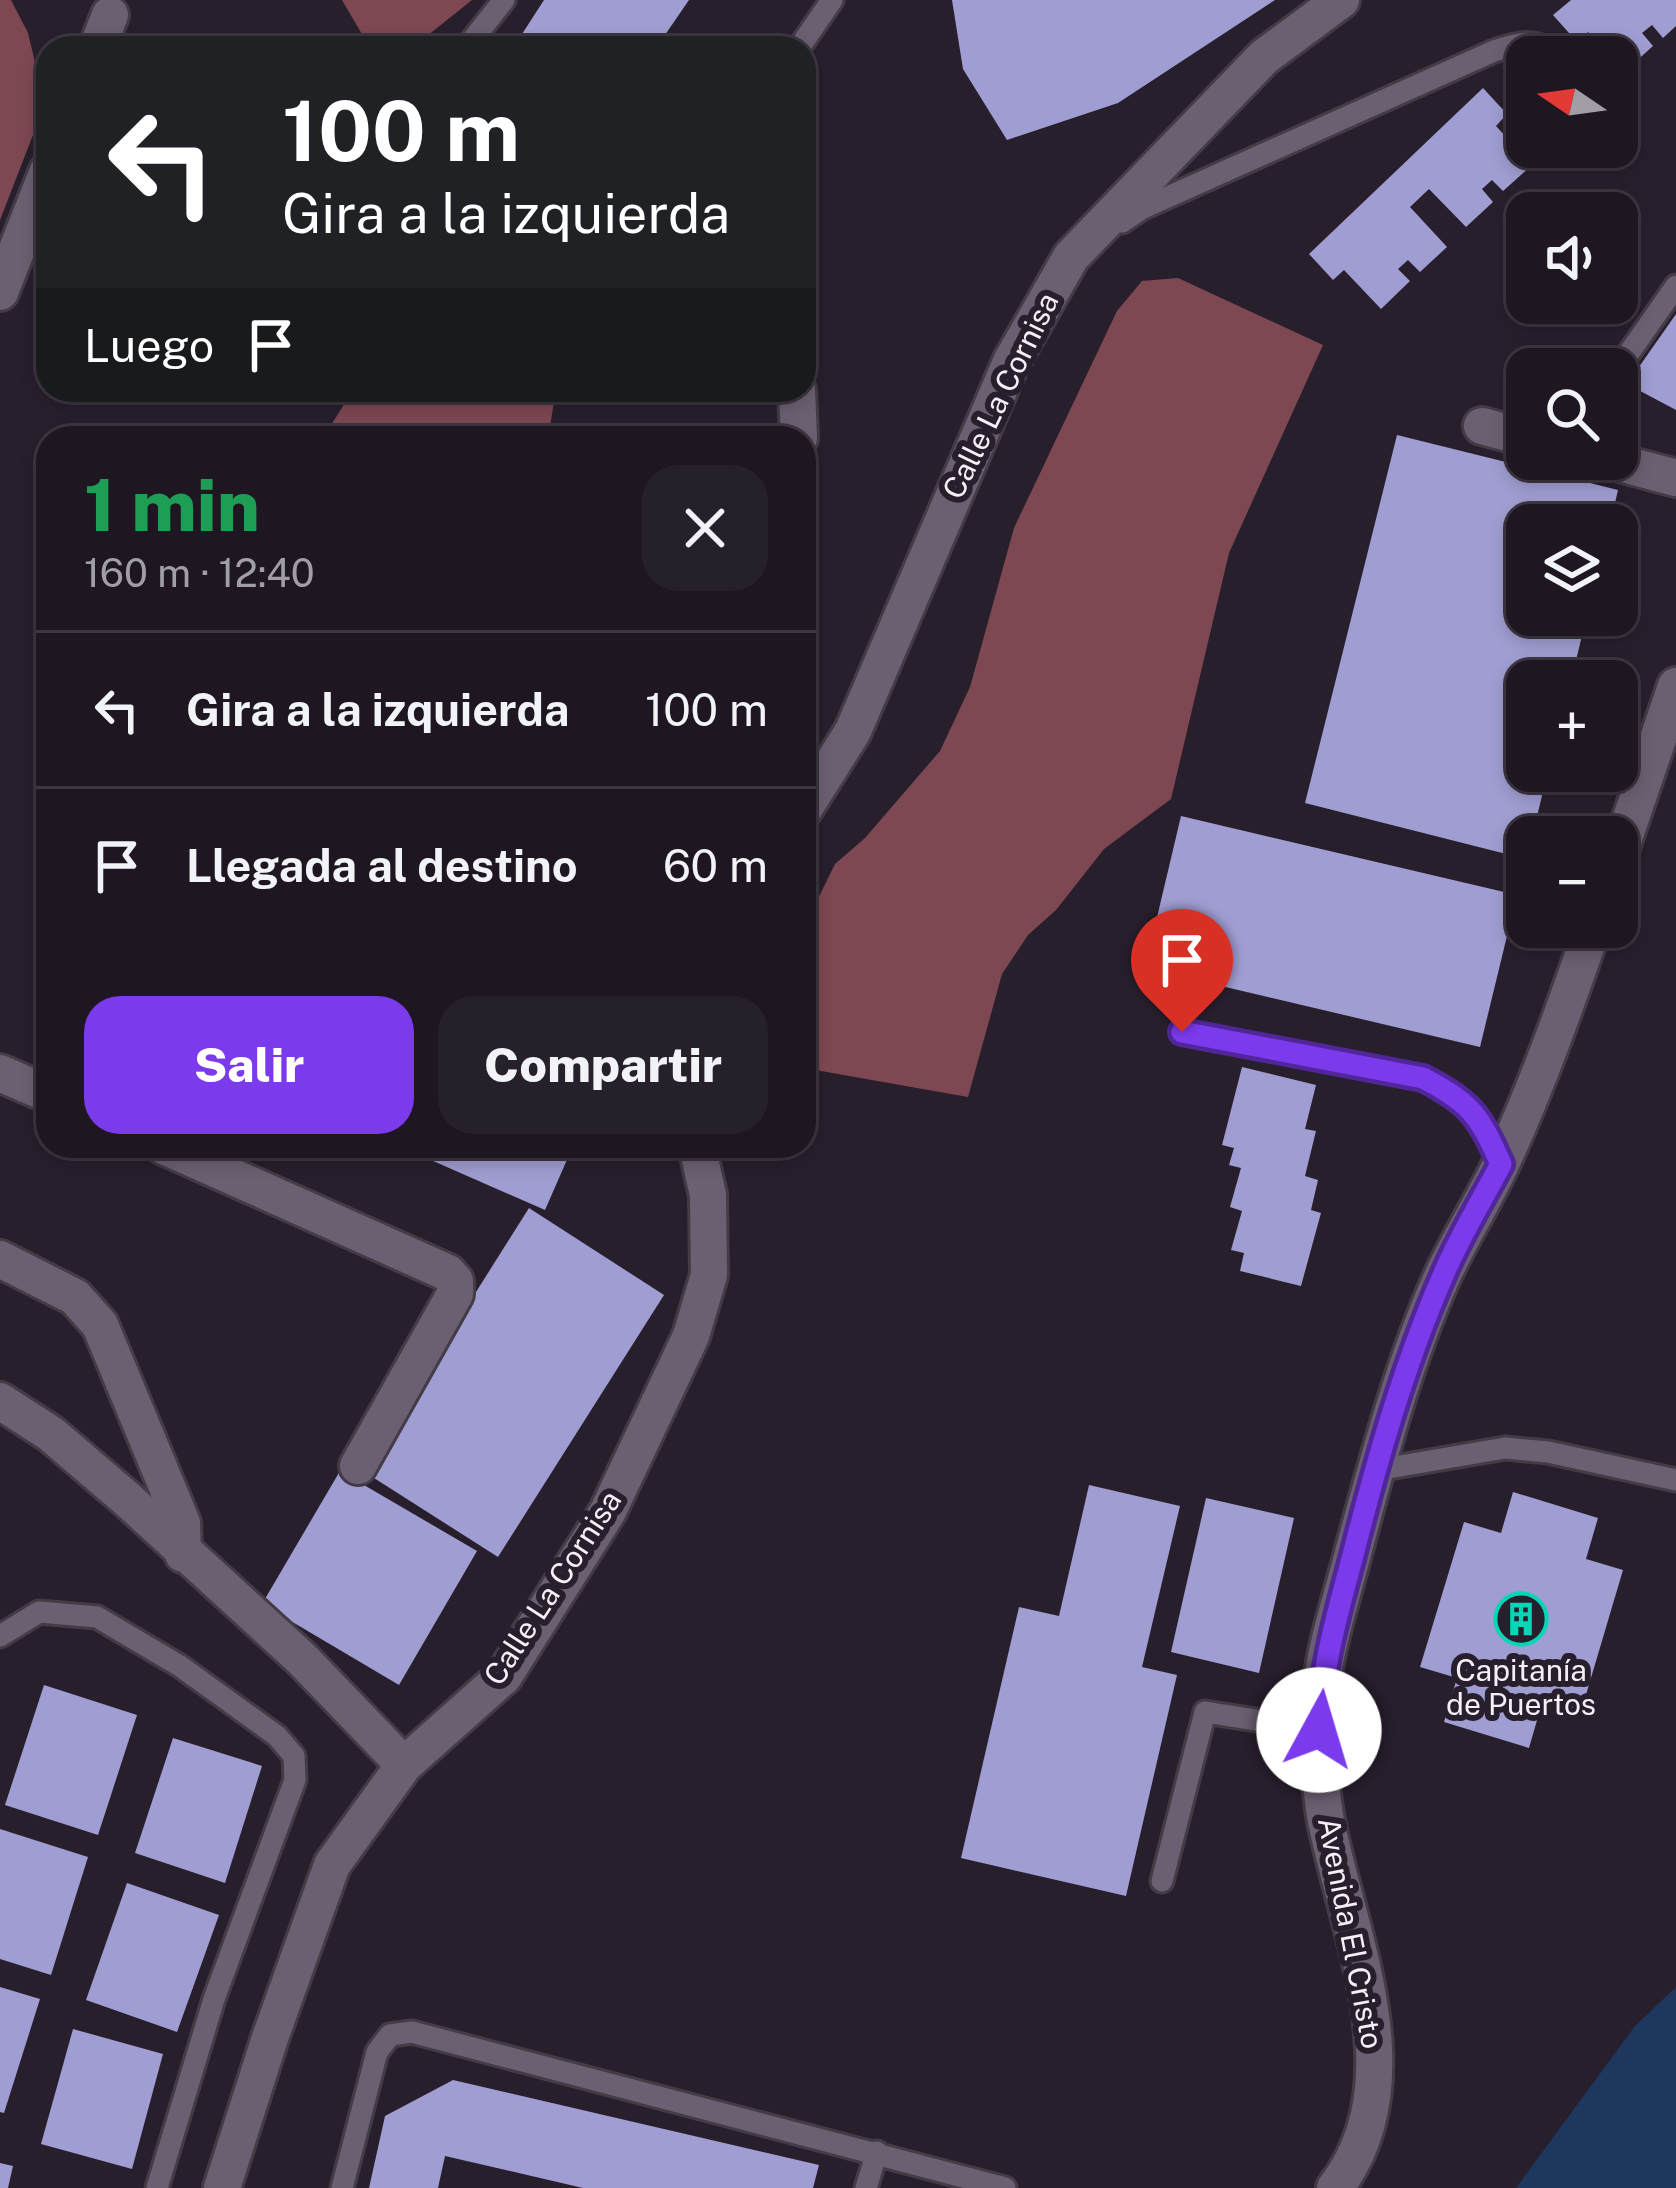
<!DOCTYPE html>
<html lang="es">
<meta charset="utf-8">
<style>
:root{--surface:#1e1722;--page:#26202a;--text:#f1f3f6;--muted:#a19fa5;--line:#3c3640;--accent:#7c3aed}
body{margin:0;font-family:"Public Sans",sans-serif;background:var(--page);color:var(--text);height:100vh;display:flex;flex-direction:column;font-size:45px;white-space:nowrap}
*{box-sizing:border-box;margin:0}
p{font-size:39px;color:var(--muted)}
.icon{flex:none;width:66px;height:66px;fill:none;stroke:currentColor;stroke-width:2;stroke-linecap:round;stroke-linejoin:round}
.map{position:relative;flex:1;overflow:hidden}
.sheet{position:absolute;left:36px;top:426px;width:780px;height:732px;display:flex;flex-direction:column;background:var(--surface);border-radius:36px;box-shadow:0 6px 18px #0003,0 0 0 3px var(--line)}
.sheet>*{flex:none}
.top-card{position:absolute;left:36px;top:36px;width:780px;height:366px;border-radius:36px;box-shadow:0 6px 18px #0003,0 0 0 3px var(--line);background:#202124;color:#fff;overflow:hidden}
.needle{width:78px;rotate:283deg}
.buttons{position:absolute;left:1506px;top:36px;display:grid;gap:24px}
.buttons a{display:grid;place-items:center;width:132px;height:132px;border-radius:24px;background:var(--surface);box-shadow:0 6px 18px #0003,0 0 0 3px var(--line);font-size:60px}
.pin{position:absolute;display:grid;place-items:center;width:102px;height:102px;color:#fff;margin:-123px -51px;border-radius:50% 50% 50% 0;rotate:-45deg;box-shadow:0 0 12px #0007}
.pin .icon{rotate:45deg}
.me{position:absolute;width:132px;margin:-66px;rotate:6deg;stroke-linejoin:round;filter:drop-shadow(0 0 9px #0008)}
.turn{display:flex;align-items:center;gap:42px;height:252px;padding:0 48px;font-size:54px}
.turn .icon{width:156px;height:156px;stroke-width:2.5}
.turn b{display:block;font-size:84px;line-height:102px}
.then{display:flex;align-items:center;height:114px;padding:0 48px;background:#0003;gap:24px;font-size:45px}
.round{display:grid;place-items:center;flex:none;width:126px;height:126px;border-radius:36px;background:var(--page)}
.head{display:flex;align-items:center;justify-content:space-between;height:204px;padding:0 48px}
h1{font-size:72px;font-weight:800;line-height:90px;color:#1e9e55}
.primary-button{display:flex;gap:24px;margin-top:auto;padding:24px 48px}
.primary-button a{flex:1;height:138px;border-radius:36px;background:var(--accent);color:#fff;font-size:48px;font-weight:800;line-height:138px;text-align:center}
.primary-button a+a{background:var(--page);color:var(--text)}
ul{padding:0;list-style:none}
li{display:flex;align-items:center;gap:36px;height:156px;padding:0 48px;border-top:3px solid var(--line)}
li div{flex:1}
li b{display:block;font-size:45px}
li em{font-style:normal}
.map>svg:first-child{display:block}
</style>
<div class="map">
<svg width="1676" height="2188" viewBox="0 0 1676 2188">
<rect width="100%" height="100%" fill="#281f2d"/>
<!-- forest -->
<g fill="#7e4852">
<path d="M0 0H11L28 33 45 104 0 220Z"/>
<path d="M342 0H472L412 48H370Z"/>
<path d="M1178 278 1323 345 1229 553 1171 799 1104 849 1056 910 1028 935 1002 974 968 1097 804 1068V927L835 864 865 838 940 751 970 687 1014 528 1117 311 1142 281Z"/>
<path d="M353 390H556L548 438H323Z"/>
</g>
<!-- water -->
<path fill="#1e375e" d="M1676 1987V2188H1516L1635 2026Z"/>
<!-- building -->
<g fill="#a09dd2">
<path d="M544 0H689L656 48H513Z"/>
<path d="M952 0H1275L1118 103 1007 140 963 69Z"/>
<path d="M1571 0H1676V26L1663 38 1652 25 1642 33 1653 46 1623 73 1617 65V57H1610L1588 32 1577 42 1553 15Z"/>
<path d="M1483 88 1507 114 1496 126 1532 165 1503 191 1492 180 1482 189 1493 202 1466 227 1429 189 1410 207 1447 247 1420 272 1408 260 1398 269 1410 281 1381 309 1344 270 1333 280 1309 254Z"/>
<path d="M1676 314V410L1627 384Z"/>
<path d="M1397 435 1618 490 1610 525H1527V615H1587L1571 681H1527V771H1548L1532 837H1527L1526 859 1305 803Z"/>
<path d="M1181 816 1517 895 1480 1047 1145 968Z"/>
<path d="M1242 1067 1316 1085 1305 1129 1316 1131 1305 1176 1318 1180 1311 1210 1321 1213 1301 1286 1240 1271 1244 1253 1231 1250 1242 1211 1230 1207 1241 1168 1229 1165 1234 1148 1222 1145Z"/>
<path d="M399 1146H573L545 1210Z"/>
<path d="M529 1208 664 1295 498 1557 363 1471Z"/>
<path d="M340 1471 477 1551 399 1685 262 1604Z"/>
<path d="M1089 1485 1180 1506 1142 1667 1177 1675 1126 1896 961 1858 1019 1607 1059 1616Z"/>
<path d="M1513 1492 1598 1518 1586 1559 1623 1570 1580 1715 1542 1703 1529 1748 1444 1722 1457 1678 1420 1667 1464 1522 1501 1533Z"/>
<path d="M1206 1498 1294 1518 1259 1673 1171 1652Z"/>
<path d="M44 1685 137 1715 98 1835 5 1805Z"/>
<path d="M173 1738 262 1766 225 1883 135 1853Z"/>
<path d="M0 1829 88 1857 51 1975 0 1959Z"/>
<path d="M127 1883 219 1915 177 2032 86 2000Z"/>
<path d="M0 1987 40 1999 4 2113 0 2112Z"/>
<path d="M73 2029 163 2054 132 2169 41 2144Z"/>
<path d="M453 2080 819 2165 813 2188H583L445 2156 438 2188H369L385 2116Z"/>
<path d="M0 2163 13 2166 8 2188H0Z"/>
</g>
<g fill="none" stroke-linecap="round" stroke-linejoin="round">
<!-- lane casing -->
<g stroke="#433c47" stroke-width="27">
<g id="lane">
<path d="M466 48 504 0"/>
<path d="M799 48 832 0"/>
<path d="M1525 108 1527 106"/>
<path d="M1122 222 1141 209 1494 51C1519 43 1537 37 1557 57"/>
<path d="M1617 370 1676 286"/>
<path d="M1182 1032 1423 1079C1471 1103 1479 1115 1501 1164"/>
<path d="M1377 1470 1505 1448 1548 1452 1676 1480"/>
<path d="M0 1636 39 1612 97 1617 180 1666 277 1736 294 1756 295 1780 214 1999 157 2188"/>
<path d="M1162 1881 1205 1712 1319 1730"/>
<path d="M342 2188 377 2052 390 2035 412 2032 1005 2188"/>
<path d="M866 2188 877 2152"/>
</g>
</g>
<!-- street casing -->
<g stroke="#433c47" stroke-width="42">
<g id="street">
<path d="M97 48 110 15"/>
<path d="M0 292 48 171"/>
<path d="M797 390 799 438"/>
<path d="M1482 426 1527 438"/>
<path d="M1605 459 1676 478"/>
<path d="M804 809 853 731 1011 362 1071 257 1264 57 1341 0"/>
<path d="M1617 859 1676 686"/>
<path d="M0 1073 48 1094"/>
<path d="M164 1146 448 1273 455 1281V1294L358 1466"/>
<path d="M0 1259 75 1297 100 1325 182 1523 183 1554"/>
<path d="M0 1401 51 1434 127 1499 302 1659 404 1765"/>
<path d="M222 2188 270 2038 332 1865 404 1765 504 1676 608 1511 691 1336 709 1275 708 1195 697 1146"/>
<path d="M1335 2188C1417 2083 1349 1936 1326 1821 1319 1782 1319 1743 1320 1704 1322 1654 1341 1601 1353 1553 1378 1460 1403 1364 1442 1277 1460 1238 1483 1202 1501 1164 1537 1087 1565 1007 1593 927"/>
</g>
</g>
<!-- lane -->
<use href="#lane" stroke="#6b6071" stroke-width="21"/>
<!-- street -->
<use href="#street" stroke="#6b6071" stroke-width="36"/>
</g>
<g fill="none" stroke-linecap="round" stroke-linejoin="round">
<!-- route casing -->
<g stroke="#51269a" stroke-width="30">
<path id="route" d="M1182 1032 1423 1078C1471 1103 1479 1115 1501 1164 1481 1202 1458 1239 1442 1278 1403 1368 1376 1464 1352 1559 1337 1615 1321 1671 1319 1730"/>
</g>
<!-- route -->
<use href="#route" stroke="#7c3aed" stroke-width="21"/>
</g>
<!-- icons -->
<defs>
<g id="building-ring" transform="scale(2.7)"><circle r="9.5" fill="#281f2d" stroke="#06d5b6" stroke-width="1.5"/><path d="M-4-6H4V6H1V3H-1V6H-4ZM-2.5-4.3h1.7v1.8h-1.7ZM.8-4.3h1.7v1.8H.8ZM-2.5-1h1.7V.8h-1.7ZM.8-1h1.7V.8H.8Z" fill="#06d5b6"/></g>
</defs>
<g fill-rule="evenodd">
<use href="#building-ring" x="1521" y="1619"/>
</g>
<g text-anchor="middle" stroke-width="12" stroke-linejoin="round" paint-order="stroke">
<!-- street labels -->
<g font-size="30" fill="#f5eff9" stroke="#281f2d">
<text transform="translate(1001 396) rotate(-64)" y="10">Calle La Cornisa</text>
<text transform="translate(553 1588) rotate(-57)" y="10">Calle La Cornisa</text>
<text transform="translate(1350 1933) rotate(79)" y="10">Avenida El Cristo</text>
</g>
<!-- poi labels -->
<g font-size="30" fill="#f5eff9" stroke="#281f2d">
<text x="1521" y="1681">Capitanía<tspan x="1521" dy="34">de Puertos</tspan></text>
</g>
</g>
</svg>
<div class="buttons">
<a><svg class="needle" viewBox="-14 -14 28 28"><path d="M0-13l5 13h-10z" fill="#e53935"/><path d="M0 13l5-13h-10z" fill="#a19fa5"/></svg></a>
<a><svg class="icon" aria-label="sound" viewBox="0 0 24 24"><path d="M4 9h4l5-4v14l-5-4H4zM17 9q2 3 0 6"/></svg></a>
<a><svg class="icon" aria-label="search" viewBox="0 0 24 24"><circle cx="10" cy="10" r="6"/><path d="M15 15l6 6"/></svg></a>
<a><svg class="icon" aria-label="layers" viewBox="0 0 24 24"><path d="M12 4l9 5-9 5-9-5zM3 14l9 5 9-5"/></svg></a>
<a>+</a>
<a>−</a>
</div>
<div class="pin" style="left:1182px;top:1032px;background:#d93025"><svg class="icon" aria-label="arrive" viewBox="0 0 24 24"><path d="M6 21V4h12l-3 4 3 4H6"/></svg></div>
<svg class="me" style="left:1319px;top:1730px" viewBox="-20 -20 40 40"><circle r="19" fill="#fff"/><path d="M0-13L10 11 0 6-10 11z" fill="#7c3aed"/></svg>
<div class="top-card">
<div class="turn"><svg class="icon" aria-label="left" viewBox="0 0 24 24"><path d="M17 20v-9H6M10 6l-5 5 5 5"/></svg><div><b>100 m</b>Gira a la izquierda</div></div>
<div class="then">Luego<svg class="icon" aria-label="arrive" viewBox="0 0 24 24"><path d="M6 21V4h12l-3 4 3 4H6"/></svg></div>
</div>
<section class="sheet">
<div class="head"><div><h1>1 min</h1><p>160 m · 12:40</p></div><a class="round"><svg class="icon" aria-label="close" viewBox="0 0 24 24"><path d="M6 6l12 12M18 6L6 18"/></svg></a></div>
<ul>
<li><svg class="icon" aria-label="left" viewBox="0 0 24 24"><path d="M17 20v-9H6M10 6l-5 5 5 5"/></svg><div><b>Gira a la izquierda</b></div><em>100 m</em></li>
<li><svg class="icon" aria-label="arrive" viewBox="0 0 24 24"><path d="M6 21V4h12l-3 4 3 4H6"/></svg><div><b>Llegada al destino</b></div><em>60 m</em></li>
</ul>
<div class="primary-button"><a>Salir</a><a>Compartir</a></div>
</section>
</div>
